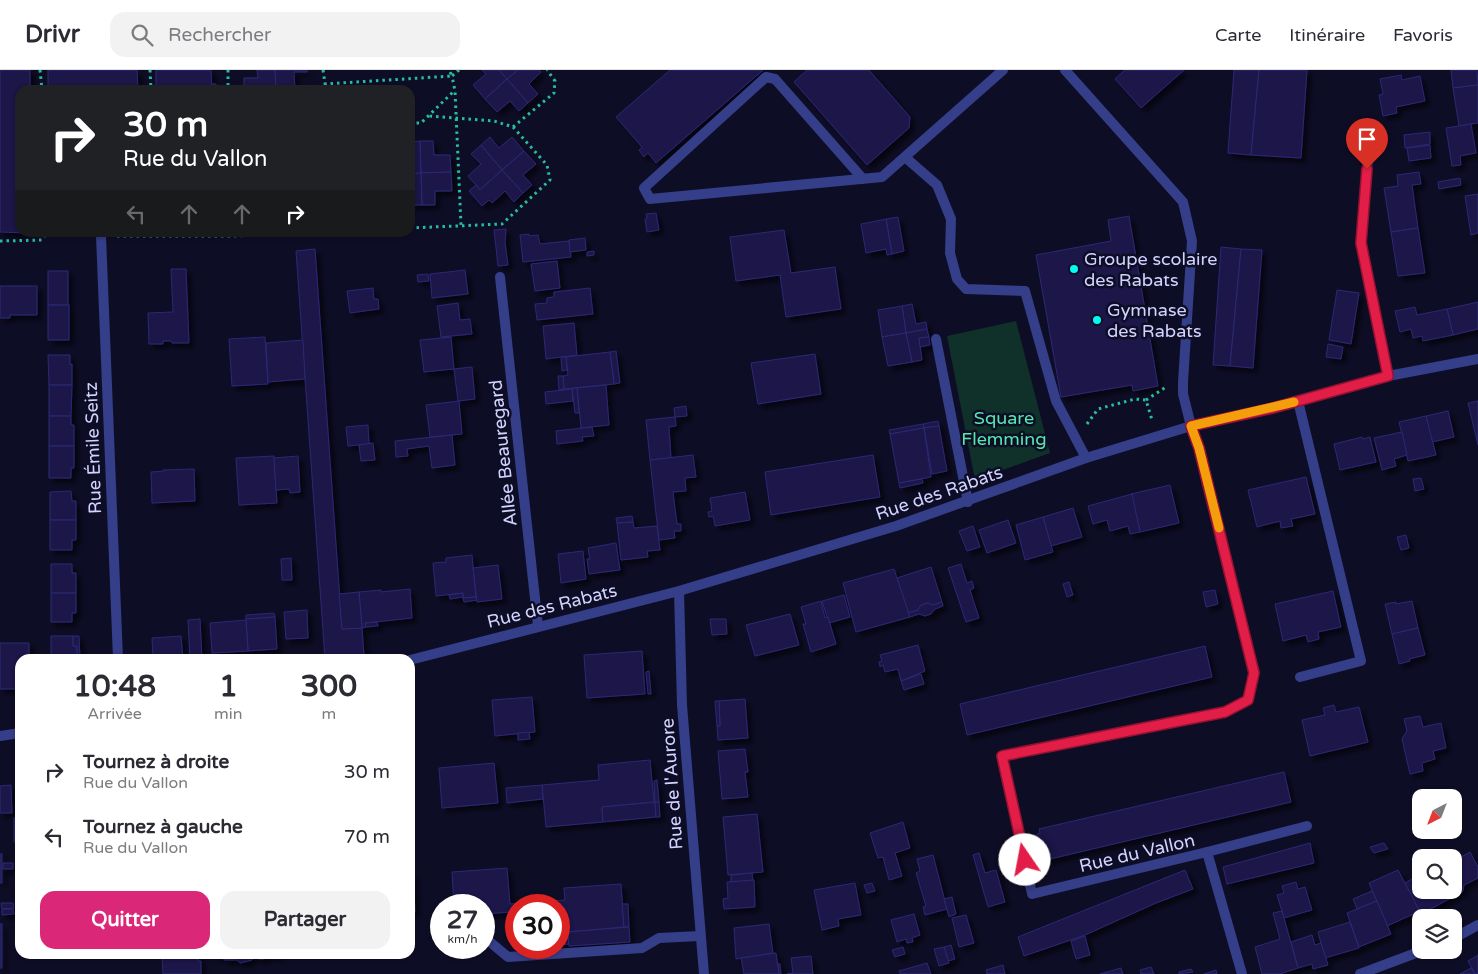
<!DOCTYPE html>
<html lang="fr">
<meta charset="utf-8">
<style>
:root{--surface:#fff;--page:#f2f2f3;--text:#2b2b33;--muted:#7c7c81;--line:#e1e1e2;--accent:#db2777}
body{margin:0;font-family:"Varela Round",sans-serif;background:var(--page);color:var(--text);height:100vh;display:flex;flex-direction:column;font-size:19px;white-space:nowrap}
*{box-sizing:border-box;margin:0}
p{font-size:16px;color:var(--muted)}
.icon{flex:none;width:28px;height:28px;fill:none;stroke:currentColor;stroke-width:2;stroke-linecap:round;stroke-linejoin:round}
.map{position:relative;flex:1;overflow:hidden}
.details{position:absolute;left:15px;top:584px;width:400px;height:305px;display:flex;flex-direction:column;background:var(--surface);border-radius:15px;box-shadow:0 1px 4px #0004}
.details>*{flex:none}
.top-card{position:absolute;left:15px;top:15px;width:400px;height:152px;border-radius:15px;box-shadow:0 1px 4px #0004;background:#202124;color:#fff;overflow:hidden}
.needle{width:32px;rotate:222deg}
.buttons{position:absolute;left:1412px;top:719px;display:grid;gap:10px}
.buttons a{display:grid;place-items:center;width:50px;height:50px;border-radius:10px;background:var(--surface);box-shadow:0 1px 4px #0004;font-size:25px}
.speed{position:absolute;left:430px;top:824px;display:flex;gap:10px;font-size:25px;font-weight:700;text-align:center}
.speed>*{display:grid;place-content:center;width:65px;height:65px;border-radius:50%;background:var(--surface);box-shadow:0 1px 4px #0004;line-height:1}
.speed small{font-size:12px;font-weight:400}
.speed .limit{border:8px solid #d22;background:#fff;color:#111}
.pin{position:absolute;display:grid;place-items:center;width:42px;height:42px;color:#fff;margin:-51px -21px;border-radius:50% 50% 50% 0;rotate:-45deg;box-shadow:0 0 5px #0007}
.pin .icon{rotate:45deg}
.me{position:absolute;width:55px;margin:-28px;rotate:348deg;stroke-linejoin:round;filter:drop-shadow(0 0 4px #0008)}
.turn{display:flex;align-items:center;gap:18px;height:105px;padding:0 25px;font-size:22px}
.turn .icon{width:65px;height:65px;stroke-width:2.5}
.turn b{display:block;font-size:35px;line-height:42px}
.lanes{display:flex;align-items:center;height:48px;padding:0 25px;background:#0003;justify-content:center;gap:25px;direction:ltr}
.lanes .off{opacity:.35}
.eta{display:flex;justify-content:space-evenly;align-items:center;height:85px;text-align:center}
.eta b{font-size:30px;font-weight:800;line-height:35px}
.primary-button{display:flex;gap:10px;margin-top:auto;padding:10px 25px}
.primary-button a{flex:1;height:58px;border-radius:15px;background:var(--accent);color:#fff;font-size:20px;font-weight:800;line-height:58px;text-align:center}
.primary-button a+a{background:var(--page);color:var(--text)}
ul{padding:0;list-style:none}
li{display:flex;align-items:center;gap:15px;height:65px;padding:0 25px}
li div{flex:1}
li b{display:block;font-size:19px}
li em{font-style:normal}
header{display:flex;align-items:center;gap:30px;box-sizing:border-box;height:70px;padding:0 25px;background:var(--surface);border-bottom:1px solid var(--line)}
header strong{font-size:24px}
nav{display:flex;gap:28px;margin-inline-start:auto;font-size:18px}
.search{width:350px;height:45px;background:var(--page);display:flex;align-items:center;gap:12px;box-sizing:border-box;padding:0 18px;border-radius:15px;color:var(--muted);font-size:19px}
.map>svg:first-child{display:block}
</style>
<header>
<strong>Drivr</strong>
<div class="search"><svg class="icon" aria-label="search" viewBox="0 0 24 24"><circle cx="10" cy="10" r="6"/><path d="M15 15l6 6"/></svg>Rechercher</div>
<nav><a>Carte</a><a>Itinéraire</a><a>Favoris</a></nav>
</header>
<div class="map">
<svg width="1478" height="904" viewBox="0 0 1478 904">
<defs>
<filter id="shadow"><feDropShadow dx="4.5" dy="4.5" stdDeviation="2.5" flood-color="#0009"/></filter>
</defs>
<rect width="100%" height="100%" fill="#0e0d26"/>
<!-- green -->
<path fill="#10302a" d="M1016 251 1050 383 975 410 947 266Z"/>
<!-- building -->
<g fill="#1b1848" stroke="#2c2875" filter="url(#shadow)">
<path d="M0 0H30V20H20V162L28 163 0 162Z"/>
<path d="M48 0H137L138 20H48Z"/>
<path d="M156 0H211L212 20H156Z"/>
<path d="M257 0H275L276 20H244V8H258Z"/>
<path d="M275 0H307V2H294L295 19 276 20Z"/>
<path d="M482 0H499L507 9 485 29 473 15 486 4Z"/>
<path d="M499 0H518L507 9Z"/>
<path d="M518 0H539L541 2 529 14 538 24 528 33 507 9Z"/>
<path d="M670 0H763L656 93 648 83 644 87 639 80 642 77 616 47Z"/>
<path d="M807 0H869L910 47 909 58 867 95 794 12Z"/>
<path d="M1125 0H1184L1141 38 1115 9Z"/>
<path d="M1234 0H1259L1251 85 1228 83Z"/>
<path d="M1259 0H1307L1301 88 1251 85Z"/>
<path d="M1451 0H1477L1478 15 1453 18Z"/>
<path d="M1401 5 1402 10 1420 6 1425 31 1396 37 1397 43 1383 46 1379 25 1383 24 1380 9Z"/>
<path d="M507 9 528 33 519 41 510 31 497 42 485 29Z"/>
<path d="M212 14H216L217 20H212Z"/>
<path d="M1478 15V53L1459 56 1453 18Z"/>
<path d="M1471 54 1476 83 1460 86 1461 95 1452 96 1446 58Z"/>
<path d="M1430 62V74L1405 78 1404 65Z"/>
<path d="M490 67 499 78 512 67 524 81 502 100 481 75Z"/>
<path d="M420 71H433L434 85H450L451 102 421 103Z"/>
<path d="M420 71 421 103 410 104V72Z"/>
<path d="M481 75 502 100 480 120 468 106 481 94 471 84Z"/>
<path d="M1430 75 1431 88 1409 91 1407 78Z"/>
<path d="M524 81 536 94 523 105 532 115 523 123 502 100Z"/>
<path d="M502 100 523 123 514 132 505 121 492 133 489 130 482 136 469 121 476 115 480 120Z"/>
<path d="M451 102 452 121H435V135H422L421 103Z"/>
<path d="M1419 102 1421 114 1412 115 1418 158 1391 162 1384 118 1398 116 1397 105Z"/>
<path d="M421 103 422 135H410V104Z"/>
<path d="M1460 108 1461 115 1439 119 1438 112Z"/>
<path d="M1478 124V163L1471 165 1465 126Z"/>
<path d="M656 143 659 160 647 162 645 149 647 148 646 144Z"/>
<path d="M1129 146 1158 316 1133 321 1132 315 1061 327 1036 185 1111 171 1108 150Z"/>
<path d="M898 147 904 181 892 184 886 149Z"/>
<path d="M886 149 892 184 887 185 886 179 866 183 861 154Z"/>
<path d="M1418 158 1425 203 1398 206 1391 162Z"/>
<path d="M506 159 505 173 508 195 498 196 494 160Z"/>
<path d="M784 160 791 203 835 197 841 239 786 247 780 205 736 211 730 167Z"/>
<path d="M529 164V166L538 165 540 174 569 171 571 187 523 192 520 165Z"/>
<path d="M585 168 586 180 570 182 569 170Z"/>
<path d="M1221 177 1241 179 1230 296 1213 295Z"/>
<path d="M315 179 342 559 362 558 364 586 347 589H325L296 181Z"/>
<path d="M1241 179 1262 180 1253 298 1230 296Z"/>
<path d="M594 181V185L587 186V182Z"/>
<path d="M557 191 560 218 535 221 531 194Z"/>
<path d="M171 199H186L189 273H172L171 271H163V274H149L148 243 173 242Z"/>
<path d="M465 200 468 224 432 228 430 204Z"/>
<rect x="48" y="201" width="20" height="34"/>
<path d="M428 204 429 211 418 212 417 205Z"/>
<path d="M0 216H37V245H10V248H0Z"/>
<path d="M373 218 374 229H378L379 239 350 243 347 221Z"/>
<path d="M590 218 593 244 537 250 535 234 547 233V228L554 227V222Z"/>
<path d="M1337 220 1359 223 1351 274 1329 270Z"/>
<path d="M1478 232V259L1453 265 1447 239Z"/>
<path d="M458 233 460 250 470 249 472 264 441 267 437 236Z"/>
<path d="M912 234 916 254 926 252 927 259 906 263 902 236Z"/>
<rect x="48" y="235" width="21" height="35"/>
<path d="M902 236 906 263 882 267 878 240Z"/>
<path d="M1415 237 1417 245 1447 239 1453 265 1423 271 1422 266 1413 268 1411 259 1400 262 1395 241Z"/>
<path d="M574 253 577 285 546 289 543 256Z"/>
<path d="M927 259 929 267 919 268 922 290 912 292 906 263Z"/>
<path d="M906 263 912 292 888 296 882 267Z"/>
<path d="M265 267 268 314 232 316 229 269Z"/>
<path d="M451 267 454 299 424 302 420 270Z"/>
<path d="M929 267 930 275 920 277 919 268Z"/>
<path d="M303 270 305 309 268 312 266 273Z"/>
<path d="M1328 274 1343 277 1341 289 1326 287Z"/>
<path d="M616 281 620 313 614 314 610 282Z"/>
<path d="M610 282 614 314 564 319 563 306 568 305 566 287Z"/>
<path d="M815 284 821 324 758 334 751 293Z"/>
<path d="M48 285H70V295L72 294V315H49Z"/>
<path d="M561 287H566L567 300 562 301Z"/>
<path d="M472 297 475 329 458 331 454 299Z"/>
<path d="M558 306H563L564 319 559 320Z"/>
<path d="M49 315H72L71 346H49Z"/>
<path d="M606 315 609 355 581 358 577 318Z"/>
<path d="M577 318 579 343H575L572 319Z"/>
<path d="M572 319 573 331 546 334 545 322Z"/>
<path d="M459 331 462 364 430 367 426 335Z"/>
<path d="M1478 331V375L1468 333Z"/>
<path d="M686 336 687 346 675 347 674 338Z"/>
<path d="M1448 341 1454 367 1432 372 1426 346Z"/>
<path d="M49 346H71V355H74V376H49Z"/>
<path d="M1426 346 1436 385 1408 391 1399 352Z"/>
<path d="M675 347 676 356 669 357 671 388 650 390 646 350Z"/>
<path d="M938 351 939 356 924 358 923 354Z"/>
<path d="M923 354 924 358 890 364 889 360Z"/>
<path d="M368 355 369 374 348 376 346 357Z"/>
<path d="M939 356 947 401 932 404 924 358Z"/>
<path d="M592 357 594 366 582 367 583 371 557 374 556 361Z"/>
<path d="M924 358 931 407 899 413 890 364Z"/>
<path d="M1402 362 1407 385 1394 389 1396 396 1382 400 1374 368Z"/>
<path d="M452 365 455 395 432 398 429 376 407 379 408 386 396 387 395 371Z"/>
<path d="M1362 367 1363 369 1370 367 1376 392 1340 400 1334 374Z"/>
<path d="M373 373 375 390 361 391 359 375Z"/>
<path d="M49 376H74V398H71V408H49Z"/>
<path d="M693 385 696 407 685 408 686 421 673 422 677 454H681V461H674L675 468 659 470 650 390Z"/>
<path d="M873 385 880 427 771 445 765 402Z"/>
<path d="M274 386 277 433 239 435 236 388Z"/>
<path d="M298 386 300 422 290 423 289 419 276 420 274 388Z"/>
<path d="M194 399 195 431 152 433 151 402 164 401 163 400Z"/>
<path d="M1306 407 1315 444 1291 449 1293 456 1281 458 1280 451 1257 457 1248 420Z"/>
<path d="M1421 408 1424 419 1415 421 1413 409Z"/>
<path d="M922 409 923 413 900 418 899 413Z"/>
<path d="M1170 415 1179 453 1140 462 1131 424Z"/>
<path d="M71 421 72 431H76V450H50V422Z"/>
<path d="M745 422 750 450 715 456 713 446 709 447 708 442 712 441 710 428Z"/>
<path d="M1132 424 1140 462 1130 464 1128 456 1110 461 1107 450 1093 454 1088 436Z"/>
<path d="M1073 438 1082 467 1051 476 1043 447Z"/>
<path d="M632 446 633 452 617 453 616 448Z"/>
<path d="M1043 447 1053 482 1025 490 1016 455Z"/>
<path d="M50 450H76V470H72V480H50Z"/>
<path d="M1008 450 1016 473 987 483 979 460Z"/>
<path d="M633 452 634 458 657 456 660 480 647 481 648 487 621 490 617 453Z"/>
<path d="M973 456 980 477 967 481 959 461Z"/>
<path d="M1406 465 1409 478 1401 480 1397 467Z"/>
<path d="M616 473 620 500 589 504 587 489H590L588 478Z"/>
<path d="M583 481 586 509 561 513 558 484Z"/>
<path d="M472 485 476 527 463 528V523L436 526 433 493 446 492V488Z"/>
<path d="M291 488 292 510H282L281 489Z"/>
<path d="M51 494H72V503H76V523H51Z"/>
<path d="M961 494 967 513 972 511 974 518 970 520 979 548 966 552 948 498Z"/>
<path d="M498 495 502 529 477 532 473 498Z"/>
<path d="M931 497 942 532 933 535 928 533 921 535 918 540 908 543 897 508Z"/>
<path d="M894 499 910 547 856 562 843 513Z"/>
<path d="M1069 512 1073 525 1067 527 1063 514Z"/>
<path d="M410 519 412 548 365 553 366 557 362 558 359 522 381 520V522Z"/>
<path d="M1215 520 1218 534 1206 537 1203 522Z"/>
<path d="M1333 521 1341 557 1318 562 1319 569 1308 572 1306 565 1283 571 1275 534Z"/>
<path d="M359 522 362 558 342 559 339 524Z"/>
<path d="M51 523H76V543H72V552H51Z"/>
<path d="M463 523V527L450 529 449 525Z"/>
<path d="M844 525 850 547 829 553 822 531Z"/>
<path d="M476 527 477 530 464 532 463 528Z"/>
<path d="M821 531 825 548 828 547 836 574 811 582 803 554H806L801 537Z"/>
<path d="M1412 531 1418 558 1392 564 1385 534 1396 532V534Z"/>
<path d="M942 532 943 536 935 539 931 544 925 546 919 544 910 547 908 543 918 540 921 535 928 533 933 535Z"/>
<path d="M307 540 308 568 286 569 284 542Z"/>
<path d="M274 543 275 547 246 549V545Z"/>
<path d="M790 544 799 575 755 586 746 555Z"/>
<path d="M275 547 277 579 248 581 246 549Z"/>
<path d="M200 549 202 589H190L188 550Z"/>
<path d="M710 549H726L727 564 712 565Z"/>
<path d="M246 550 248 581 212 583 210 553Z"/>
<path d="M377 552 378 556 366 557 365 553Z"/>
<path d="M1418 558 1425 585 1409 589 1410 591 1399 594 1392 564Z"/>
<path d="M51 566H73V576H77V589H51Z"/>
<path d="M73 566H79L80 589H77V576H73Z"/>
<path d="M181 566 183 589H153L152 568Z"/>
<path d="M0 573H29V589H20V619H0Z"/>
<path d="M918 575 925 601 901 611 898 599 885 602 883 595 880 597 879 592 882 591 880 585Z"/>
<path d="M1205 576 1212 607 967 665 960 634Z"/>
<path d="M642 581 645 624 587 628 584 585Z"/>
<path d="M649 601 651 624H648L646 602Z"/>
<path d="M921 604 924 614 904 620 901 611Z"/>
<path d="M532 627 535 662 495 666 492 630Z"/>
<path d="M745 629 748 668 718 670 717 656H720L719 631Z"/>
<path d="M715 631H719L720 656H717Z"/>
<path d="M1334 635 1336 642 1359 637 1368 672 1310 686 1302 650 1325 645 1323 638Z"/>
<path d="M1420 646 1423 657 1441 653 1446 678 1433 681 1435 689 1422 693 1423 701 1410 704 1402 669 1407 661 1404 649Z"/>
<path d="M529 662 530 669 518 670V663Z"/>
<path d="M745 679 748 702H745L748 727 722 729 718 681Z"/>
<path d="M650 690 654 732 602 737 603 752 546 757 542 715 599 710 598 695Z"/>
<path d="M494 693 498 733 442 738 439 698Z"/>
<path d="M1284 702 1291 732 1046 790 1042 769 1038 770 1037 764 1040 763 1039 759Z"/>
<path d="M657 710 659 732H655L654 711Z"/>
<path d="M11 715 12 743H0V716Z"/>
<path d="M542 715 543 729 507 733 506 718Z"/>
<path d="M655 732 656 747 603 752 602 737Z"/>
<path d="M655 732H659L660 747H656Z"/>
<path d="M757 744 763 802 728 805 723 747Z"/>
<rect x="14" y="748" width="6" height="24"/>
<path d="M903 752 910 778 895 783 902 806 889 810 883 787 878 788 870 763Z"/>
<path d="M1310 773 1314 793 1227 814 1223 797Z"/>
<path d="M1384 773 1388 779 1374 783 1370 777Z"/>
<path d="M1470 782 1478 797V808L1464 815 1463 821 1453 826 1450 820H1454V791Z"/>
<path d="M979 783 985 803 996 800 1005 832 988 837 973 785Z"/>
<rect x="0" y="784" width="2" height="29"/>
<path d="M933 785 947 839 925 845 923 837 926 836 916 803 920 801 917 789Z"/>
<rect x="3" y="793" width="10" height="6"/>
<path d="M507 798 510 834 565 830 564 818 621 814 624 857 568 862 569 874 559 875V835H516V878H523H513L511 842 484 844V835H454L452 802Z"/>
<path d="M1185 800 1193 819 1156 833 1085 865 1024 886 1018 867Z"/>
<path d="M1398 800 1420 841 1387 856 1369 813Z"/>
<path d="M410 803H413L415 842 410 843Z"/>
<path d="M752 803 753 811 731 812V805Z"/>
<path d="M1421 804V820H1450L1453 827 1421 844 1405 813Z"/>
<path d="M754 810 755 837 724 839 723 829 728 828 727 812Z"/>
<path d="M1296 812 1298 819 1305 817 1312 840 1284 848 1277 825 1284 823 1282 816Z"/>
<path d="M855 813 861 845 838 849 839 856 822 860 814 820Z"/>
<path d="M872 813 875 821 867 823 864 815Z"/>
<path d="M1372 821 1377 831 1357 839 1353 829Z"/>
<path d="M952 827 956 844 949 847 944 829Z"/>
<path d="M1377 831 1391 864 1359 877 1347 843Z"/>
<path d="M1 833H13L14 838 2 839Z"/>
<path d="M622 834H628L629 857H624Z"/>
<path d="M2 839H13L14 844 2 845Z"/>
<path d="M1282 841 1298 898 1280 904H1262L1255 877 1280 869 1273 843Z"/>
<path d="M914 844 920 865 912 868 913 872 907 873 906 869 897 872 891 850Z"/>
<path d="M966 845 974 873 959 877 952 848Z"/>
<path d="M1350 852 1359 878 1325 888 1318 862Z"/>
<rect x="0" y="854" width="2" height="44"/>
<path d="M769 854 773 883 736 889 734 858Z"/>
<path d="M629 857 630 872 569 876 568 862Z"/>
<path d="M1312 865 1315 875 1321 873 1328 895 1313 899 1312 894 1298 898 1291 872Z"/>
<path d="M1085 866 1090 885 1076 889 1071 871Z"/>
<path d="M951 875 955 889 948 891 944 877Z"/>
<path d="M903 877 905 884 895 887 892 880Z"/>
<path d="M944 877 949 893 939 896 934 879Z"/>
<path d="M776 883 779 904H744L741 888Z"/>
<path d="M162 884H198V891H201V904H163Z"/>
<path d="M213 884H252V890L240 893 237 890H224L223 886H213Z"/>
<path d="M252 884H280V886H267L264 889H259L256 886H252Z"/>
<path d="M1478 885V904H1475L1468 891Z"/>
<path d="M811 886 813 904H787L793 903 791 888Z"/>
<path d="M927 893 931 904H900L899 901Z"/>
<path d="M778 894H780L781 904H779Z"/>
<path d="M1003 895 1005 904H987L986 900Z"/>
<path d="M1151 897 1154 904H1141L1140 900Z"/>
<path d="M1121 898 1123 904H1100Z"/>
<path d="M1471 898 1475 904H1460Z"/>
<path d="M1191 899 1193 902 1179 904V902Z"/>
<path d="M1216 900 1217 904H1204Z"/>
</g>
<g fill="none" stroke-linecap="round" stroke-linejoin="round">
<!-- path -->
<g stroke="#26be9f" stroke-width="3" stroke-dasharray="2.5 4" stroke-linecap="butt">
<path d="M40 0 42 20"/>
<path d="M150 0 151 20"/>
<path d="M228 0V20"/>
<path d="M323 0 326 20"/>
<path d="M459 0 452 6 455 21 461 155"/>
<path d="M324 14 452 6 449 0"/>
<path d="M410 53H421L454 21"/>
<path d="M513 57 554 23 555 11 547 0"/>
<path d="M410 158 502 154 550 110 547 95 513 57 494 51 428 46"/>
<path d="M117 166H234L315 162"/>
<path d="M0 171 42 170 47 162"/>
<path d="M1146 330 1166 317"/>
<path d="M1087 354 1098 339 1135 329 1146 330 1152 350"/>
</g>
<!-- service -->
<g stroke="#353e88" stroke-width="10">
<path d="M1065 0 1183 132 1192 171 1183 312V324L1191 356"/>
<path d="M906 88 937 115 951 149 950 183 957 209 966 219 1025 221 1056 331 1086 388"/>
<path d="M863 109 775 9 766 7 644 118 650 129 882 107 1003 0"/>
<path d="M936 269 968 432"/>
<path d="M1298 331 1361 591 1300 607"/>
<path d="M484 867 508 887 642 878 659 868 700 866"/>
</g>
<!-- minor -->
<g stroke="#353e88" stroke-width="10">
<path d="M1370 64 1361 173 1388 306"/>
<path d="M101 166 118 589"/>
<path d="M500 207 538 556"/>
<path d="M1191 356 1199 378 1254 603 1248 630 1225 642 1002 686 1032 824 1207 782 1242 904"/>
<path d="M679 521 682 635 704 904"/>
<path d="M410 590 679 521 896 456 1086 388 1191 356 1273 338 1388 306 1478 289"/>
<path d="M0 666 20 663"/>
<path d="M1207 782 1307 756"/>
<path d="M1454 868 1478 855"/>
<path d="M1360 904 1424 880"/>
</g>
</g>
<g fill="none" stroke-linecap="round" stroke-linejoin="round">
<!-- route casing -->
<g stroke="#92132f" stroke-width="12">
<path id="route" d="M1025 790 1002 686 1225 642 1248 630 1254 603 1199 378 1191 356 1273 338 1388 306 1361 173 1367 99"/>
</g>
<!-- route -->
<use href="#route" stroke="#e11d48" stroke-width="9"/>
<!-- slow -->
<path stroke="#f59e0b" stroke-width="9" d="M1219 458 1199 378 1191 356 1294 332"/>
</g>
<!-- markers -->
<g fill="#00fdf1" stroke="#0e0d26" stroke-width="2">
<circle cx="1074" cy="199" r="5"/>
<circle cx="1097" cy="250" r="5"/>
</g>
<g text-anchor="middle" stroke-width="5" stroke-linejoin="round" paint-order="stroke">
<!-- poi labels -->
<g font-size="18" fill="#d2d3ff" stroke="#0e0d26" text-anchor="start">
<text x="1084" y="195">Groupe scolaire<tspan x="1084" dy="21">des Rabats</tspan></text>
<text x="1107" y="246">Gymnase<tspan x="1107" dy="21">des Rabats</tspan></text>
</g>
<!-- park labels -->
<g font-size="18" fill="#55e8ae" stroke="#0e0d26">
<text x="1004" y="354">Square<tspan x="1004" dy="21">Flemming</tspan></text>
</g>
<!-- street labels -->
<g font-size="18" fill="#d2d3ff" stroke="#0e0d26">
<text transform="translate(93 378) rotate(-92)" y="6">Rue Émile Seitz</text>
<text transform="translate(503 383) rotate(-96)" y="6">Allée Beauregard</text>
<text transform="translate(939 423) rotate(-19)" y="6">Rue des Rabats</text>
<text transform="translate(552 536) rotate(-14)" y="6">Rue des Rabats</text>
<text transform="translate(672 714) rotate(-94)" y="6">Rue de l'Aurore</text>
<text transform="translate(1137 783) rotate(-13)" y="6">Rue du Vallon</text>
</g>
</g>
</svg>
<div class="buttons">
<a><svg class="needle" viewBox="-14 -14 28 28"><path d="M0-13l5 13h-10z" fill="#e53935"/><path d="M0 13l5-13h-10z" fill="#7c7c81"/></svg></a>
<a><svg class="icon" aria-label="search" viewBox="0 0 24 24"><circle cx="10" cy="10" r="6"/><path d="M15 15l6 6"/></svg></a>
<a><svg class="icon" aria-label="layers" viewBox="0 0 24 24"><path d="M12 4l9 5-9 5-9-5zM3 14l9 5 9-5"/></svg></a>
</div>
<div class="speed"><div>27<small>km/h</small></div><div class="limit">30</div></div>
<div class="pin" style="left:1367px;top:99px;background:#d93025"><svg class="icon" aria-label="arrive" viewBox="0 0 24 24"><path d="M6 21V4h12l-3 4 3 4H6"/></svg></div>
<svg class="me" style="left:1025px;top:790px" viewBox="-20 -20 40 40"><circle r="19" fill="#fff"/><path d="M0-13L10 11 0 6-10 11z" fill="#e11d48"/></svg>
<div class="top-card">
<div class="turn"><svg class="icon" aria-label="right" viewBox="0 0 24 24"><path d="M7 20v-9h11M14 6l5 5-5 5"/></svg><div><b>30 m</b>Rue du Vallon</div></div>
<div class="lanes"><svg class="icon off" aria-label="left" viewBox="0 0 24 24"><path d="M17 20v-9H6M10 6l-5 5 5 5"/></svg><svg class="icon off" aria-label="ahead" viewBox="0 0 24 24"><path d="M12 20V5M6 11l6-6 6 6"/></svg><svg class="icon off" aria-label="ahead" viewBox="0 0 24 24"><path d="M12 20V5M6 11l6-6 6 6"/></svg><svg class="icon" aria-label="right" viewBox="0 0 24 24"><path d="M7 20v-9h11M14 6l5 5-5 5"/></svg></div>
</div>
<section class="details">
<div class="eta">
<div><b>10:48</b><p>Arrivée</p></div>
<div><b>1</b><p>min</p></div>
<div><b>300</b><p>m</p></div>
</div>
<ul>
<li><svg class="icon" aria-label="right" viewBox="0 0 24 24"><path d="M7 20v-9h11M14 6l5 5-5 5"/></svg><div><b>Tournez à droite</b><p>Rue du Vallon</p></div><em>30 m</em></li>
<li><svg class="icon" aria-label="left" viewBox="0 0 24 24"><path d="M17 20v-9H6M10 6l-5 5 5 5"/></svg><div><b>Tournez à gauche</b><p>Rue du Vallon</p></div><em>70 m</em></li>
</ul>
<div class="primary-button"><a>Quitter</a><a>Partager</a></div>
</section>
</div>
